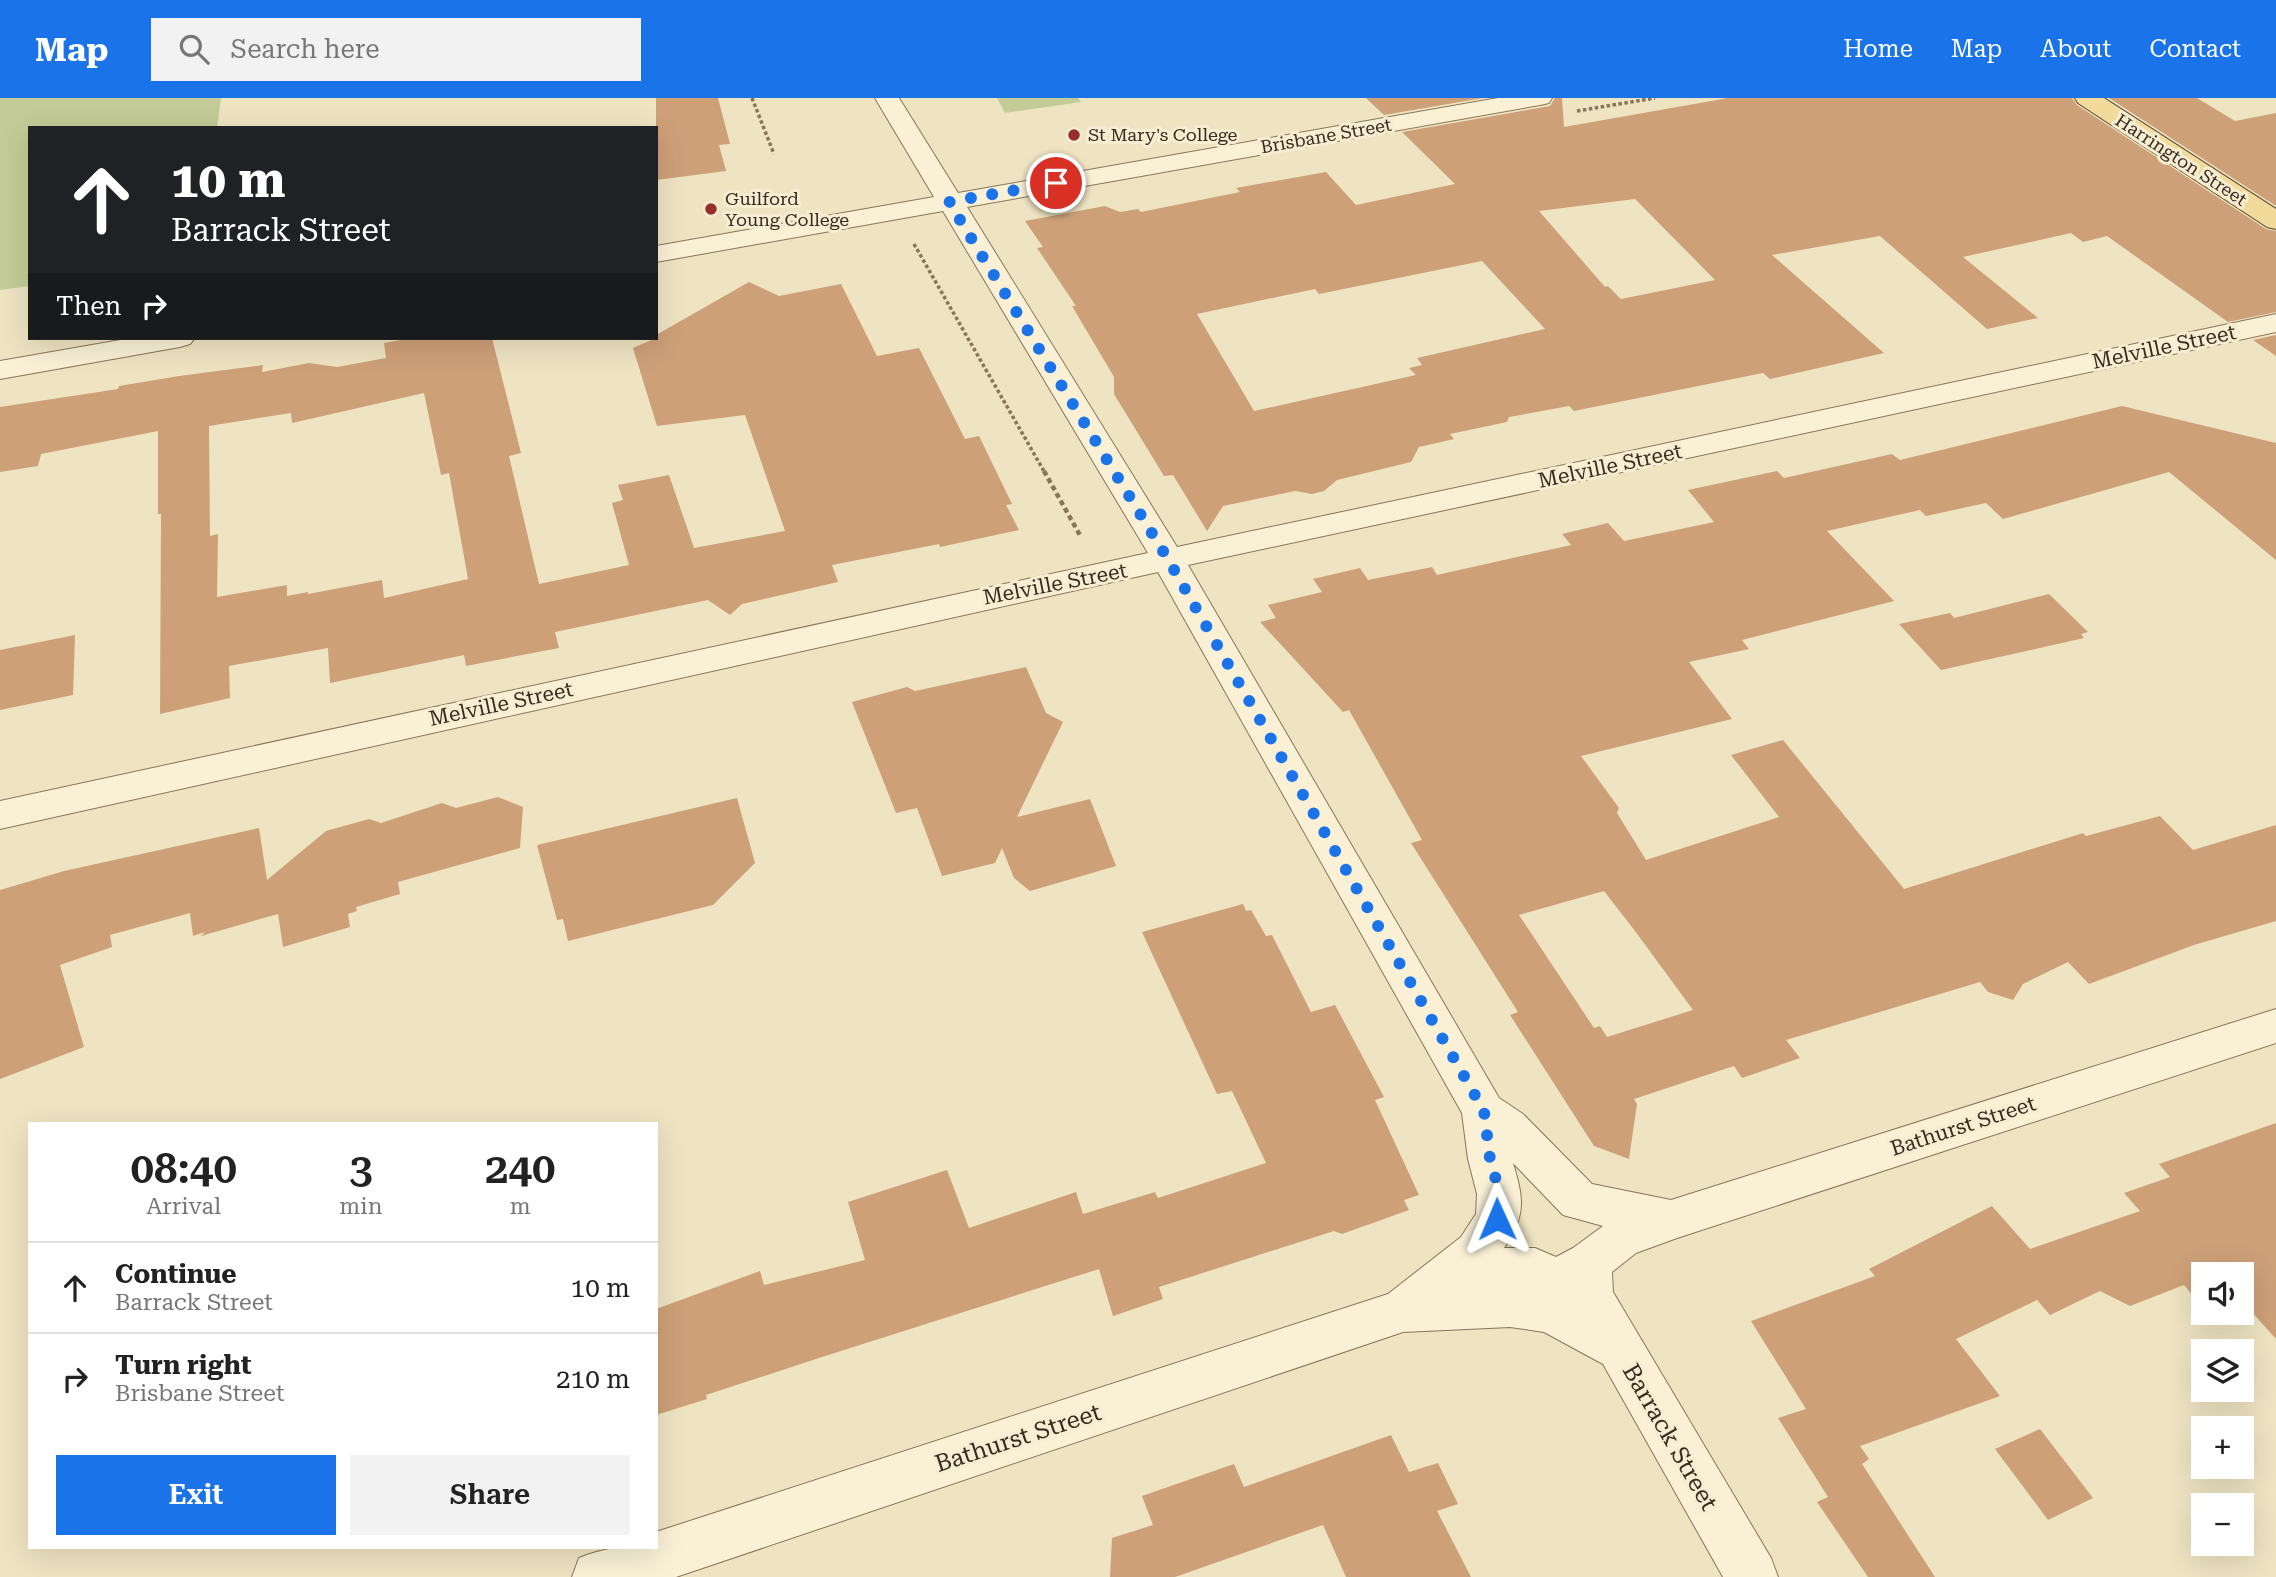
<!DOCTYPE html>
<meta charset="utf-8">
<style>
:root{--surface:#fff;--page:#f2f2f2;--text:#222;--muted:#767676;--line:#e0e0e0;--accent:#1a73e8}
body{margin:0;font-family:"Roboto Serif",serif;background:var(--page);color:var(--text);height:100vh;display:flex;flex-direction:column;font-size:26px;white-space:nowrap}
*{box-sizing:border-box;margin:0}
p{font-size:23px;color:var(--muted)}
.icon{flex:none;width:38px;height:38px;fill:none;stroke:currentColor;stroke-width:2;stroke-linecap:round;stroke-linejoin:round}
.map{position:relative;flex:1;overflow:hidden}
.side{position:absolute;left:28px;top:1024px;width:630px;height:427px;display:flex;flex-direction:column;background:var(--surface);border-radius:0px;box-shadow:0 7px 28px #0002}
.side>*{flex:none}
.hud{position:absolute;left:28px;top:28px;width:630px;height:214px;border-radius:0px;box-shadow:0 7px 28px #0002;background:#202124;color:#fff;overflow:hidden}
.controls{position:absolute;left:2191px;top:1164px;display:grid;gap:14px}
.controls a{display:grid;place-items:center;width:63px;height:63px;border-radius:0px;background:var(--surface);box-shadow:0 7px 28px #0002;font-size:35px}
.pin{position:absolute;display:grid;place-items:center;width:60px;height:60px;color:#fff;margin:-30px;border:4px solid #fff;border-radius:50%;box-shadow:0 2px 7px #0007}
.me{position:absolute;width:77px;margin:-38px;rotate:359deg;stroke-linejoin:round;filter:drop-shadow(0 0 5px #0008)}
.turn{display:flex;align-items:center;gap:24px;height:147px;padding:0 28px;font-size:32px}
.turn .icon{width:91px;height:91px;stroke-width:2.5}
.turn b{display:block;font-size:49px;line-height:60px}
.then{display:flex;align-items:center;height:66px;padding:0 28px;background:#0003;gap:14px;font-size:26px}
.eta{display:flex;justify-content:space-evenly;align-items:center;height:119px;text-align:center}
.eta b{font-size:42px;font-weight:600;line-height:49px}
.cta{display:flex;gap:14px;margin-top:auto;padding:14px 28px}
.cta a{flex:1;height:80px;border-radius:0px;background:var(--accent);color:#fff;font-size:28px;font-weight:600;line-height:80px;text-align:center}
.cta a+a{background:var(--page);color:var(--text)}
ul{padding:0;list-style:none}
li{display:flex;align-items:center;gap:21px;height:91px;padding:0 28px;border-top:2px solid var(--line)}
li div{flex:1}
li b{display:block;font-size:26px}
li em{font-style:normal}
header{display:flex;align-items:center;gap:42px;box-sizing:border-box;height:98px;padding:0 35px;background:var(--accent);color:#fff}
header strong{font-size:33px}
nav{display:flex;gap:38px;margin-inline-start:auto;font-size:24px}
.search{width:490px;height:63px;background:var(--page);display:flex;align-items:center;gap:18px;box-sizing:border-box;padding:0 24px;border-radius:0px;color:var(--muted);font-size:26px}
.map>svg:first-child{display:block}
</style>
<header>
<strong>Map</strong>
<div class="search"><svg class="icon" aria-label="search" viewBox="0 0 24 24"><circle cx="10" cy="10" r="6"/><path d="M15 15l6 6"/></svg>Search here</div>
<nav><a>Home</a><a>Map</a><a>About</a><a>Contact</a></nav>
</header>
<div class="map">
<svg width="2276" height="1479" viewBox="0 0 2276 1479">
<rect width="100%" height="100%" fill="#eee4c2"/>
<!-- green -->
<g fill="#c3cc96">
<path d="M0 0H221L217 30H30V188L0 192Z"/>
<path d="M997 0H1078L1081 4 1005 15Z"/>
</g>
<!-- building -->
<g fill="#cda078" fill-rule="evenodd">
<path d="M656 0H718L730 46 719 47 726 73 656 82Z"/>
<path d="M1366 0H1483L1384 17Z"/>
<path d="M1555 0H1562L1564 29 1728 0H2072L2077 7 2266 131 2276 133V214L2228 224 2107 138 2083 144 2071 135 1963 159 2038 220 1987 231 1880 138 1772 157 1884 255 1770 281 1763 275 1574 313 1569 308 1509 319 1507 324 1450 336 1454 341 1419 349 1411 364 1337 382 1324 393 1312 396 1295 393 1223 408 1207 433 1173 377 1164 378 1114 296V279L1072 208H1076L1037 150 1043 149 1025 123 1105 108 1120 114 1138 111 1141 114 1240 94 1236 90 1326 74 1356 107 1455 86 1402 34 1550 8ZM1635 101 1715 182 1621 201 1608 188 1605 189 1539 113ZM1482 163 1545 231 1417 260 1422 267 1409 270 1416 277 1254 313 1197 216 1315 191 1319 196Z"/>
<path d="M2109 0H2197L2235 23 2276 15V108Z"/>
<path d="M749 184 779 198 841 186 877 258 919 250 965 341 979 338 1012 406 1006 407 1019 432 940 449 939 446 832 467 838 484 742 506 730 517 708 502 555 534 559 550 466 568 464 557 330 585 328 550 229 568 230 600 160 616 161 416H158V333L41 356 38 368 0 374V309L118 291 119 288 179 278 263 267 262 274 309 265 337 269 386 260 384 245 412 240H492L521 355 509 358 539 486 629 467 612 405 623 402 618 387 669 377 694 450 785 433 745 317 657 328 633 250 656 240V237ZM424 295 441 377 449 375 468 481 384 500 382 482 308 496V494L287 498V487L217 499 218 436 210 438 209 328 291 315 292 325Z"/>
<path d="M2276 237V258L2253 242Z"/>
<path d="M2122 308 2276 345V462L2169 374 2003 421 1986 405 1926 418 1920 412 1827 433 1894 503 1742 542 1749 551 1689 564 1732 621 1581 658 1619 710 1617 715 1646 762 1779 719 1731 657 1783 642 1904 791 2083 735 2086 738 2160 718 2193 752 2276 727V823L2194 847 2089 886 2068 864 2023 886 2013 902 1988 894 1980 884 1786 942 1800 960 1742 980 1734 968 1634 1001 1637 1006 1629 1061 1594 1048 1510 917 1518 914 1411 745 1422 742 1349 612 1343 614 1260 524 1276 520 1268 507 1322 494 1313 481 1360 470 1368 482 1432 469 1437 477 1571 447 1562 436 1608 425 1624 443 1714 424 1688 392 1777 373 1784 380 1892 356 1900 362ZM1604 793 1635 833 1693 912 1607 939 1600 928 1594 930 1519 817Z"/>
<path d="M2049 496 2088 534 2081 536 2084 540 1941 572 1899 526 1950 515 1954 520Z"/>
<path d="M75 537 73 597 0 612V552Z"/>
<path d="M1026 569 1046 615 1063 624 1017 719 1090 701 1116 768 1030 793 1014 780 1002 750 995 765 942 778 917 710 896 715 852 604 907 589 915 593Z"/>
<path d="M498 699 523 709 520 750 398 784 400 796 356 809 357 813 348 816 350 829 283 849 278 816 201 838 205 834 193 838 190 815 110 837 112 849 60 867 84 949 0 981V792L64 773 259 730 267 782 326 733 369 721 381 725 442 705 456 710Z"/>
<path d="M737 700 755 765 713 807 568 843 563 821 557 822 537 747Z"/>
<path d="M1243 806 1246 813 1251 812 1266 838 1272 837 1311 914 1335 907 1384 999 1375 1002 1419 1097 1404 1102 1409 1112 1342 1136 1334 1133 1159 1189 1163 1201 1113 1218 1099 1171 822 1259 706 1297 707 1301 656 1317V1211L760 1173 764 1187 865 1162 848 1104 947 1072 969 1130 1076 1094 1083 1116 1155 1094 1158 1100 1266 1065 1232 993 1217 996 1142 834Z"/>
<path d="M2276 1025V1241L2242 1203V1176H2203V1200L2197 1203 2184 1187 2130 1208 2100 1193 2050 1217 2037 1202 1956 1241 2000 1298 1860 1348 1869 1361 1862 1366 1935 1479H1868L1817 1404 1828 1399 1778 1320 1806 1311 1751 1223 1875 1178 1869 1171 1992 1108 2030 1151 2140 1113 2124 1095 2170 1079 2159 1066Z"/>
<path d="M2040 1331 2093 1400 2048 1422 1995 1351Z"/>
<path d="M1391 1337 1409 1374 1438 1365 1458 1406 1437 1413 1471 1479H1346L1323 1427 1175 1479H1110L1112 1440 1153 1427 1142 1398 1234 1366 1244 1389Z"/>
</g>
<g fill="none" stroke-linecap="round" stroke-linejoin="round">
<!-- minor casing -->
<g stroke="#887559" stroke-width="2">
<g id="minor">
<path d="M875 0H899L958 95 1498 0H1552L1549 5 1540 7 967 109 1177 449 2276 216V234L1188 467 1499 1000 1523 1016 1592 1086 1671 1102 2276 911V945L1677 1140 1636 1155 1612 1174 1613 1194 1771 1460 1778 1479H1723L1603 1266 1544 1234 1510 1229 1403 1234 676 1479H572L579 1460C609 1448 624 1449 656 1449V1434L1388 1196 1461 1139 1476 1116 1477 1096 1468 1061 1462 1015 1158 474 0 731V703L1148 455 943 113 656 164V148L934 99ZM1513 1065 1563 1117 1603 1128 1573 1150 1556 1159 1535 1150H1504C1526 1117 1524 1102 1513 1065Z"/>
<path d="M132 240H195L190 246 180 249 0 281V263Z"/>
</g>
</g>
<!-- major casing -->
<g stroke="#56432e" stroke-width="2">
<path id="major" d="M2075 0H2104L2276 111V131L2267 129 2078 5Z"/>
</g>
<!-- path-far1 -->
<g stroke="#887559" stroke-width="3.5" stroke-dasharray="3.5 2.5" stroke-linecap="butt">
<path d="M752 0 774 56"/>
<path d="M1577 13 1655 0"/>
<path d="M914 146 1045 375"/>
</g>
<!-- path -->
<path stroke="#887559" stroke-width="4.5" stroke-dasharray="5 3.5" stroke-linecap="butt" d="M1044 373 1081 439"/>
<!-- minor -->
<use href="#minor" fill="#f9f0d6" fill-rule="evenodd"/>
<!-- major -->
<use href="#major" fill="#f2db9a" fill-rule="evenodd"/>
</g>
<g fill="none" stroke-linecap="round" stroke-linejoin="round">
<!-- route -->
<path stroke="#1a73e8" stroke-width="12" stroke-dasharray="0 21.6" d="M1056 85 949 104 1169 463 1484 1013 1490 1061 1500 1096 1497 1121"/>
</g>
<!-- markers -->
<g fill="#982e29" stroke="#f6edd2" stroke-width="2.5">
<circle cx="1074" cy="37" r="7"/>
<circle cx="711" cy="111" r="7"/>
</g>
<g text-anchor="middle" stroke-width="6" stroke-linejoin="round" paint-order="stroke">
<!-- far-poi labels -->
<g font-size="18" fill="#382c1e" stroke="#f6edd2" text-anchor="start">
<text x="1088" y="43">St Mary's College</text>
<text x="725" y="107">Guilford<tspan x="725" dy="21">Young College</tspan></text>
</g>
<!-- far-street labels -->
<g font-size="18" fill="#382c1e" stroke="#f6edd2">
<text transform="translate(1326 38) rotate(-10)" y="6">Brisbane Street</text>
<text transform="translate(2181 62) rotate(33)" y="6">Harrington Street</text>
</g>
<!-- street labels -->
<g font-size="21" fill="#382c1e" stroke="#f6edd2">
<text transform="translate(2164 249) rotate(-12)" y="7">Melville Street</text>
<text transform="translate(1610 368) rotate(-12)" y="7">Melville Street</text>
<text transform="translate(1055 486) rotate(-11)" y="7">Melville Street</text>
<text transform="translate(501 606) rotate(-12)" y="7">Melville Street</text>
<text transform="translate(1963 1028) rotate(-18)" y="7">Bathurst Street</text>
</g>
<!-- near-street labels -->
<g font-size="24" fill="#382c1e" stroke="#f6edd2">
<text transform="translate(1670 1339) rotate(60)" y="8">Barrack Street</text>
<text transform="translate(1018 1340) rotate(-18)" y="8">Bathurst Street</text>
</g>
</g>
</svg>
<div class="controls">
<a><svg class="icon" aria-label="sound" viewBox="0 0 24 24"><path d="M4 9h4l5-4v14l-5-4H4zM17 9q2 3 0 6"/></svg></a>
<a><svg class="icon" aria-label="layers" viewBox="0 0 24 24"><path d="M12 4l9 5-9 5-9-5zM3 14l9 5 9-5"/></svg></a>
<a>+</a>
<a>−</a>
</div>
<div class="pin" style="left:1056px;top:85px;background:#d93025"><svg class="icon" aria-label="arrive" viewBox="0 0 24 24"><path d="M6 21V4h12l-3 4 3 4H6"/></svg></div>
<svg class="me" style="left:1497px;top:1121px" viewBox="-20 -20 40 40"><path d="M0-17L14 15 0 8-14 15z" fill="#1a73e8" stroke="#fff" stroke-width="4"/></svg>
<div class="hud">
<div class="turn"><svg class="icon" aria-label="ahead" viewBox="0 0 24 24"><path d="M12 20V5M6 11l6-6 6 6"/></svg><div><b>10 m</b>Barrack Street</div></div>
<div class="then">Then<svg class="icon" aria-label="right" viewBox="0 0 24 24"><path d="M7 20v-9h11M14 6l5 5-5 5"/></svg></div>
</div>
<section class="side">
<div class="eta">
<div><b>08:40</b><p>Arrival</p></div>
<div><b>3</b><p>min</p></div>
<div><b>240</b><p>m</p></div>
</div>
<ul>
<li><svg class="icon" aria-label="ahead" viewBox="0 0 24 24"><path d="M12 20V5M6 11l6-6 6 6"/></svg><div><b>Continue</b><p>Barrack Street</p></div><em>10 m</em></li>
<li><svg class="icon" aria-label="right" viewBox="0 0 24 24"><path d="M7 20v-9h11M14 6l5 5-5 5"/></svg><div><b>Turn right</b><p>Brisbane Street</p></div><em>210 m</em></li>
</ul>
<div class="cta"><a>Exit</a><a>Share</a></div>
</section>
</div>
